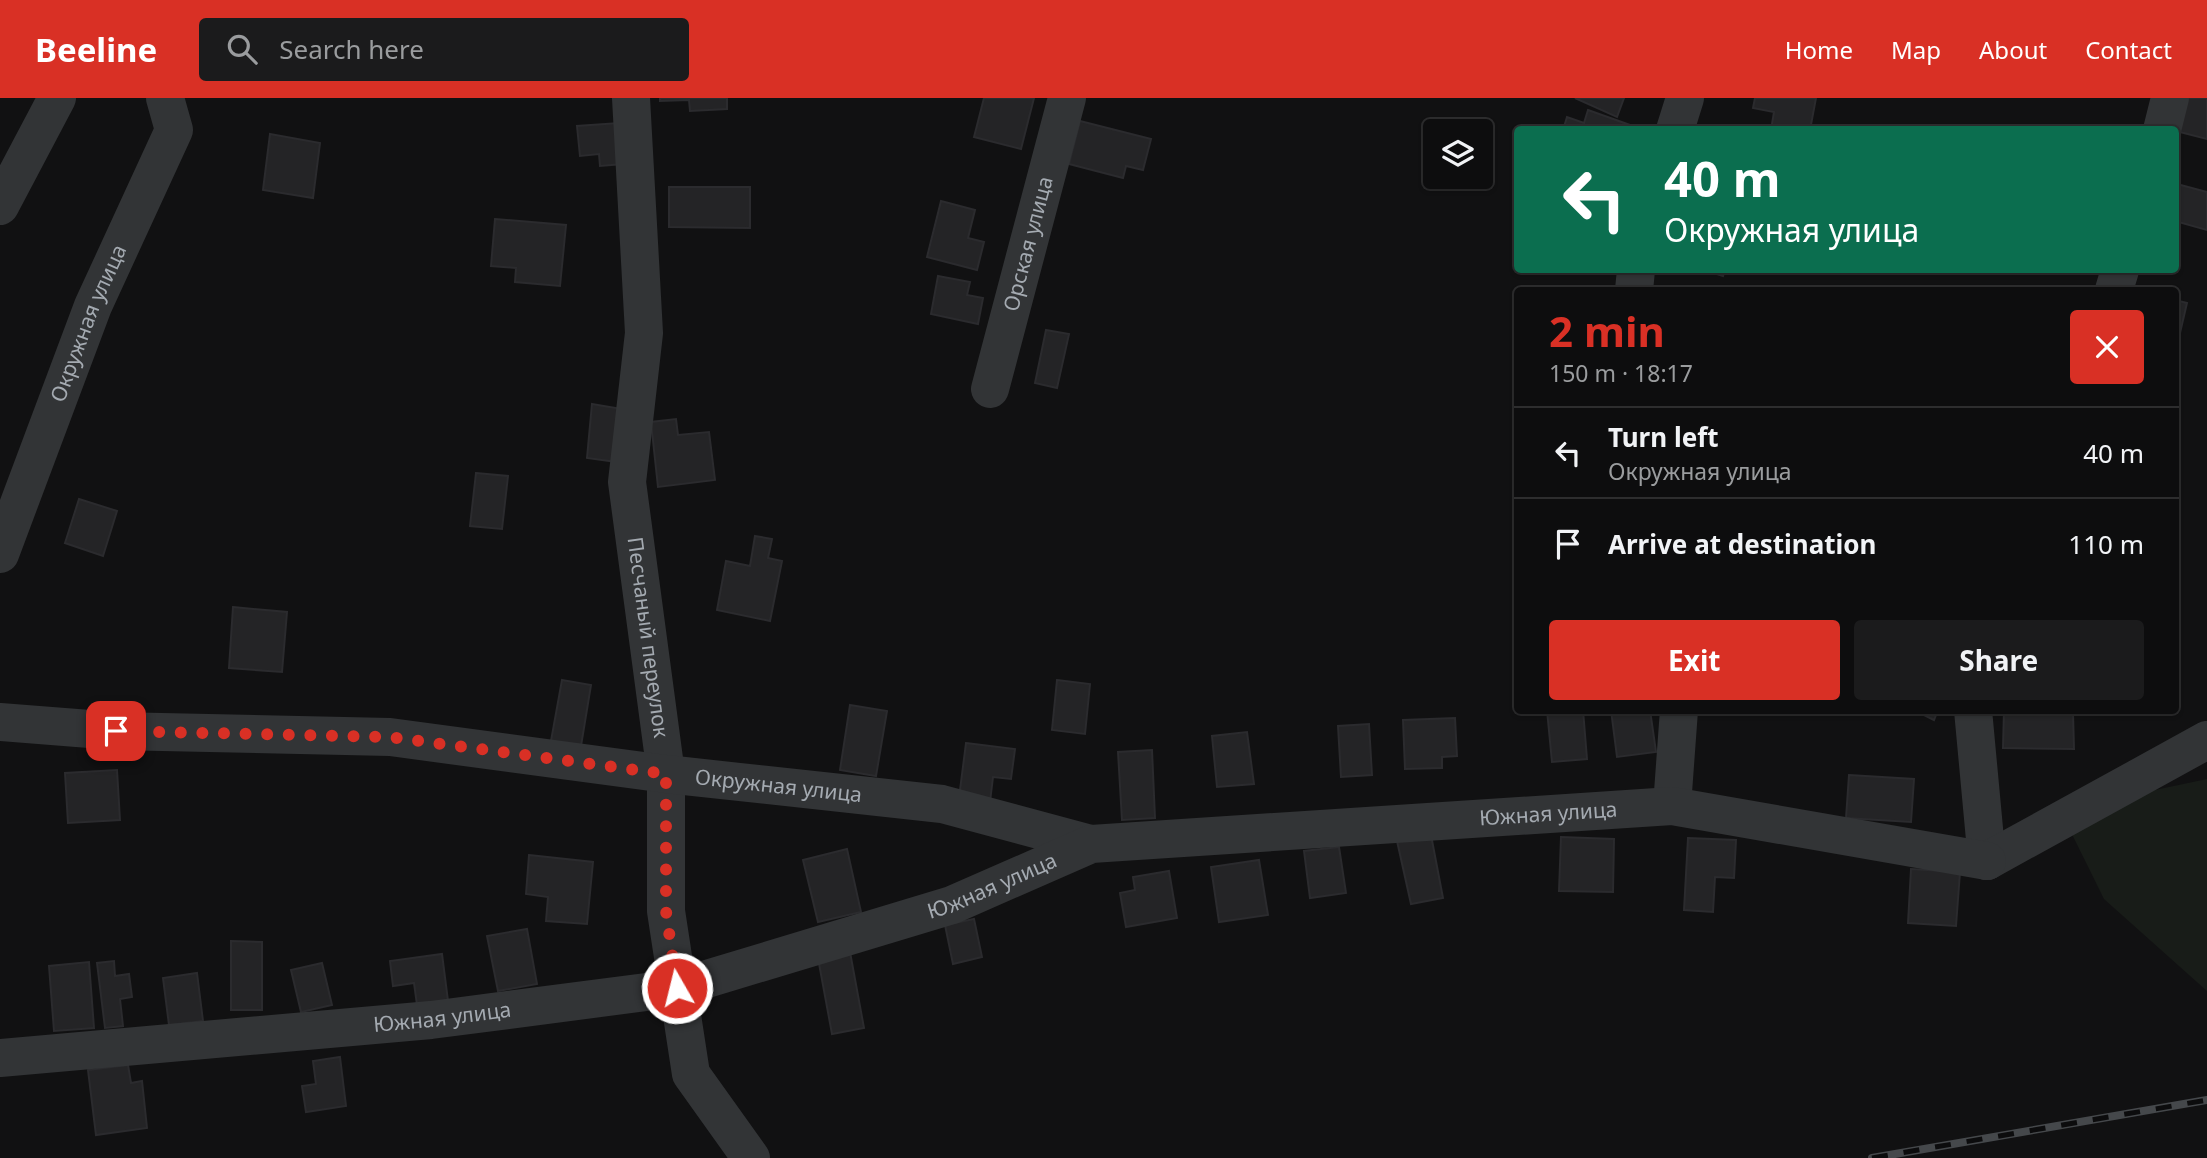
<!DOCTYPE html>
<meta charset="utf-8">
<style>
:root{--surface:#0d0d0e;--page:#1b1b1c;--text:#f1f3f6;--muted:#9a9c9e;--line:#2d2d2e;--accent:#d93025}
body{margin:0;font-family:"Noto Sans",sans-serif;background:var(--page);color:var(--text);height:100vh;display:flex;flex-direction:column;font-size:26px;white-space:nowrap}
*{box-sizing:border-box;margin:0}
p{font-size:23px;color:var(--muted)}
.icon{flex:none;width:38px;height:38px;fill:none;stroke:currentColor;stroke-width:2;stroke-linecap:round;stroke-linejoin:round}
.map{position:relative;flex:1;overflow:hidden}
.drawer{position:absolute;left:1514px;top:189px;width:665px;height:427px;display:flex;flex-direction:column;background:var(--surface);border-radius:7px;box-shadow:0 2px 5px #0004,0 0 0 2px var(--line)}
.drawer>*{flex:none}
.banner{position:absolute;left:1514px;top:28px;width:665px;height:147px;border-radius:7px;box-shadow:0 2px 5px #0004,0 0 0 2px var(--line);background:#0b6e4f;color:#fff;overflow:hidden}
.buttons{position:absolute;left:1423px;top:21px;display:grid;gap:14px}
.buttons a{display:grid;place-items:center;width:70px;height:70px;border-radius:7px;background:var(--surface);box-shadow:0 2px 5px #0004,0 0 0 2px var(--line);font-size:35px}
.pin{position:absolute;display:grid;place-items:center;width:60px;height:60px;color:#fff;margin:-30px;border-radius:14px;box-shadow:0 4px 10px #0006}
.me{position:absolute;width:77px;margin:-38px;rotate:352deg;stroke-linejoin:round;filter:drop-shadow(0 0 5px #0008)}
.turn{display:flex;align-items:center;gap:24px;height:147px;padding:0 35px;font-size:32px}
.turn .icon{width:91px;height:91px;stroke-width:2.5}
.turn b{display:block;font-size:49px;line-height:60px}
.round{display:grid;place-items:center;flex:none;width:74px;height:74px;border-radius:7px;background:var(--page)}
.head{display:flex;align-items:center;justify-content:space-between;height:119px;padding:0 35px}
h1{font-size:42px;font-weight:700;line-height:52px;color:var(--accent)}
.primary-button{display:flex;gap:14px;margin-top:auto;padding:14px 35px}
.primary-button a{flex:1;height:80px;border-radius:7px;background:var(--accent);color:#fff;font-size:28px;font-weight:700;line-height:80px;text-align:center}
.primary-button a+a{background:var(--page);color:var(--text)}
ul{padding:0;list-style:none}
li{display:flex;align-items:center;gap:21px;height:91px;padding:0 35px;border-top:2px solid var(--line)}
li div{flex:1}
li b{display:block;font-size:26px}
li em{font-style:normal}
header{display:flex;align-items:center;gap:42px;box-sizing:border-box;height:98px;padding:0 35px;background:var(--accent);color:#fff}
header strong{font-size:33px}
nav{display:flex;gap:38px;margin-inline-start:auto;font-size:24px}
.search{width:490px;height:63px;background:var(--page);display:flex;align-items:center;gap:18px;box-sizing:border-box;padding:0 24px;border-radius:7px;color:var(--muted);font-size:26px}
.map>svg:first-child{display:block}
</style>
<header>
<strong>Beeline</strong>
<div class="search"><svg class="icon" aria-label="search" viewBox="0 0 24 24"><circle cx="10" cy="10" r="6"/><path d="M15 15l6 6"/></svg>Search here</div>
<nav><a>Home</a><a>Map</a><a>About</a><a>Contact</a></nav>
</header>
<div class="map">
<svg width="2207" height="1060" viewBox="0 0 2207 1060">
<rect width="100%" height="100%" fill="#111112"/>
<!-- green -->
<path fill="#181c18" d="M2207 681V893L2104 801 2060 712Z"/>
<!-- building -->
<g fill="#242426" stroke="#2b2b2e" stroke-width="2">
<path d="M660 0H727V11L690 13 689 2 660 3Z"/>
<path d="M984 0H1034L1021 51 974 39Z"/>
<path d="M1575 0H1624L1617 19Z"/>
<path d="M1755 0H1816L1810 32H1771L1774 14 1753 10Z"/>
<path d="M2184 0H2207V41L2176 33Z"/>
<path d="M1588 12 1630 27 1629 32H1563L1567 19 1584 25Z"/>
<path d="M1080 23 1151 41 1143 72 1126 68 1123 80 1069 66Z"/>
<path d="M619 25 623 66 600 68 599 56 580 58 577 28Z"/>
<path d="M270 36 320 45 313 100 263 92Z"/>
<path d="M2177 86 2207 94V132L2175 123Z"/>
<path d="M669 89H750V130L669 129Z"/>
<path d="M941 103 975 112 968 140 984 144 977 172 927 159Z"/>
<path d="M495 121 566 127 560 188 515 184 516 170 491 168Z"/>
<path d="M1704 172H1725L1723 178Z"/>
<path d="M938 178 970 184 967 197 983 200 978 226 931 216Z"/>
<path d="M2175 202 2187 205 2180 235 2175 234Z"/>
<path d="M1046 232 1069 236 1057 290 1035 285Z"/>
<path d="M592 306 622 311 617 364 587 360Z"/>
<path d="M676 321 678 337 709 334 715 382 658 389 651 324Z"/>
<path d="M476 375 508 378 502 431 470 428Z"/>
<path d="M79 401 117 413 103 458 65 445Z"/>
<path d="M755 438 772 441 768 460 782 463 770 523 717 512 726 463 750 468Z"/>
<path d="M233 509 287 514 282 574 229 570Z"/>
<path d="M562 582 591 587 581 648 551 643Z"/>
<path d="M1057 582 1090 586 1085 636 1052 632Z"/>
<path d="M850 607 887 613 876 678 840 672Z"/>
<path d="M1547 612H1583L1587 661 1552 664Z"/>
<path d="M1611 612H1650L1656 654 1617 659Z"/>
<path d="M1914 612H1938L1934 622Z"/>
<path d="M2004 612 2073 615 2074 651 2003 650Z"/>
<path d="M1455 620 1457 658 1442 659V670L1405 671 1403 622Z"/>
<path d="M1369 626 1372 677 1341 679 1338 628Z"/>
<path d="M1247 634 1254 686 1217 689 1212 638Z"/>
<path d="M966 645 1015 651 1011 681 993 679 990 704 959 700Z"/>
<path d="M1152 652 1155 720 1122 722 1118 654Z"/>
<path d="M117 672 120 722 68 725 65 675Z"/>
<path d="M1849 677 1914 681 1911 724 1846 720Z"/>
<path d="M1431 737 1443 800 1411 806 1397 743Z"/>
<path d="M1561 739 1614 741 1613 794 1559 793Z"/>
<path d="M1688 740 1736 742 1734 780 1715 779 1713 814 1684 812Z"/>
<path d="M1339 749 1346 795 1310 800 1304 753Z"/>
<path d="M847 751 861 814 818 824 803 762Z"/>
<path d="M529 757 593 764 587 826 546 823 548 799 526 796Z"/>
<path d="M1259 762 1268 817 1219 824 1211 769Z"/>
<path d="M1911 771 1960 774 1956 828 1908 825Z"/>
<path d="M1169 773 1177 820 1126 829 1120 795 1135 792 1133 779Z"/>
<path d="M974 821 982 859 953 866 945 827Z"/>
<path d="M527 831 537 886 498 893 487 838Z"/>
<path d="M231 843 262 844V912H231Z"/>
<path d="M850 854 864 930 832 936 818 860Z"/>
<path d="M442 856 448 903 417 907 414 885 393 888 390 863Z"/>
<path d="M114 863 115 878 129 876 132 899 120 901 123 928 105 930 97 865Z"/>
<path d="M89 864 94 930 54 933 49 868Z"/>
<path d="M322 865 332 907 301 914 291 872Z"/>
<path d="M197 875 203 923 169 927 163 880Z"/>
<path d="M340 959 346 1008 306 1014 302 988 316 986 313 963Z"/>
<path d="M128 967 131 985 142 983 147 1030 96 1037 88 972Z"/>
</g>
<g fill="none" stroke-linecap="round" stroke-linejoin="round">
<!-- street -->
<g stroke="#323436" stroke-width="38">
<path id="s1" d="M631 0 644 235 627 384 666 676V813L691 976 751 1060"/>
<path d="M1675 32 1685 0"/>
<path d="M2162 32 2170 0"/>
<path d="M0 108 57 0"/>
<path d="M1634 192 1636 172"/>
<path d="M2114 192 2120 172"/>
<path id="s2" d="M990 291 1067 0"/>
<path id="s3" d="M0 456 93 208 174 32 165 0"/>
<path d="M1973 612 1987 763"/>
<path id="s4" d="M0 624 115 633 390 639 666 676 942 706 1091 746"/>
<path d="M1672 708 1679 612"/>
<path d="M1987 763 2207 642"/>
<path id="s5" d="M0 960 431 922 677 890 952 807 1091 746 1672 708 1987 763"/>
</g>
<!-- rail casing -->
<g stroke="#45484b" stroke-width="8">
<path id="rail" d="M1872 1060 2207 1002"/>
</g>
<!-- rail -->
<use href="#rail" stroke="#0c0c0d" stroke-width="5" stroke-dasharray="16" stroke-linecap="butt"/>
</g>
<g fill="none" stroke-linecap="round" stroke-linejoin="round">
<!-- route -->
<path stroke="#d93025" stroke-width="12" stroke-dasharray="0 21.6" d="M116 633 390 639 666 676V813L677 890"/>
</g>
<g text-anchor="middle" stroke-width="7" stroke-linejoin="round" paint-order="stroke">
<!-- street labels -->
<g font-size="21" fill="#a4aab1" stroke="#0c0c0d">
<text dy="7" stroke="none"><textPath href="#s2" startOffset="150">Орская улица</textPath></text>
<text dy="7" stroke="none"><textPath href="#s3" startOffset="247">Окружная улица</textPath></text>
<text dy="7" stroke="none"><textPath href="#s1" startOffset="542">Песчаный переулок</textPath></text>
<text dy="7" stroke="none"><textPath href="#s4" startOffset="782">Окружная улица</textPath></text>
<text dy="7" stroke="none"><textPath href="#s5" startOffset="1578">Южная улица</textPath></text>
<text dy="7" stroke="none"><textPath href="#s5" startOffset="1012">Южная улица</textPath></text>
<text dy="7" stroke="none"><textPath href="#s5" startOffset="444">Южная улица</textPath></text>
</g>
</g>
</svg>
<div class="buttons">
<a><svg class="icon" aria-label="layers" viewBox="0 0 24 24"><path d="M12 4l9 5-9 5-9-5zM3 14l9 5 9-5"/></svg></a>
</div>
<div class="pin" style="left:116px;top:633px;background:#d93025"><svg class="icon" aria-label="arrive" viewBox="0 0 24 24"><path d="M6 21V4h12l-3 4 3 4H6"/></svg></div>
<svg class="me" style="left:677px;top:890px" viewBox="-20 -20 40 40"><circle r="17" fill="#d93025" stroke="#fff" stroke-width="3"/><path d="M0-11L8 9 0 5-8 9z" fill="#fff"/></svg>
<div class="banner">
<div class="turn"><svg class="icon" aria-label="left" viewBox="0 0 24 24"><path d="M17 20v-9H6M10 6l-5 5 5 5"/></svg><div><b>40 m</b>Окружная улица</div></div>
</div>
<section class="drawer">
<div class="head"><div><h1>2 min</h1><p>150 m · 18:17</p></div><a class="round" style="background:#d93025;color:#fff"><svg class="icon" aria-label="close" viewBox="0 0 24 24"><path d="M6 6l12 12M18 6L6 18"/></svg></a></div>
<ul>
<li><svg class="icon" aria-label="left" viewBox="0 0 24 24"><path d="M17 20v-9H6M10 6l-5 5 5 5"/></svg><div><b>Turn left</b><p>Окружная улица</p></div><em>40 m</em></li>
<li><svg class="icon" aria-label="arrive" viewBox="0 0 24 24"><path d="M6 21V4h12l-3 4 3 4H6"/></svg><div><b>Arrive at destination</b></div><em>110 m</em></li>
</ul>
<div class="primary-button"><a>Exit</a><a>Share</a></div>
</section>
</div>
